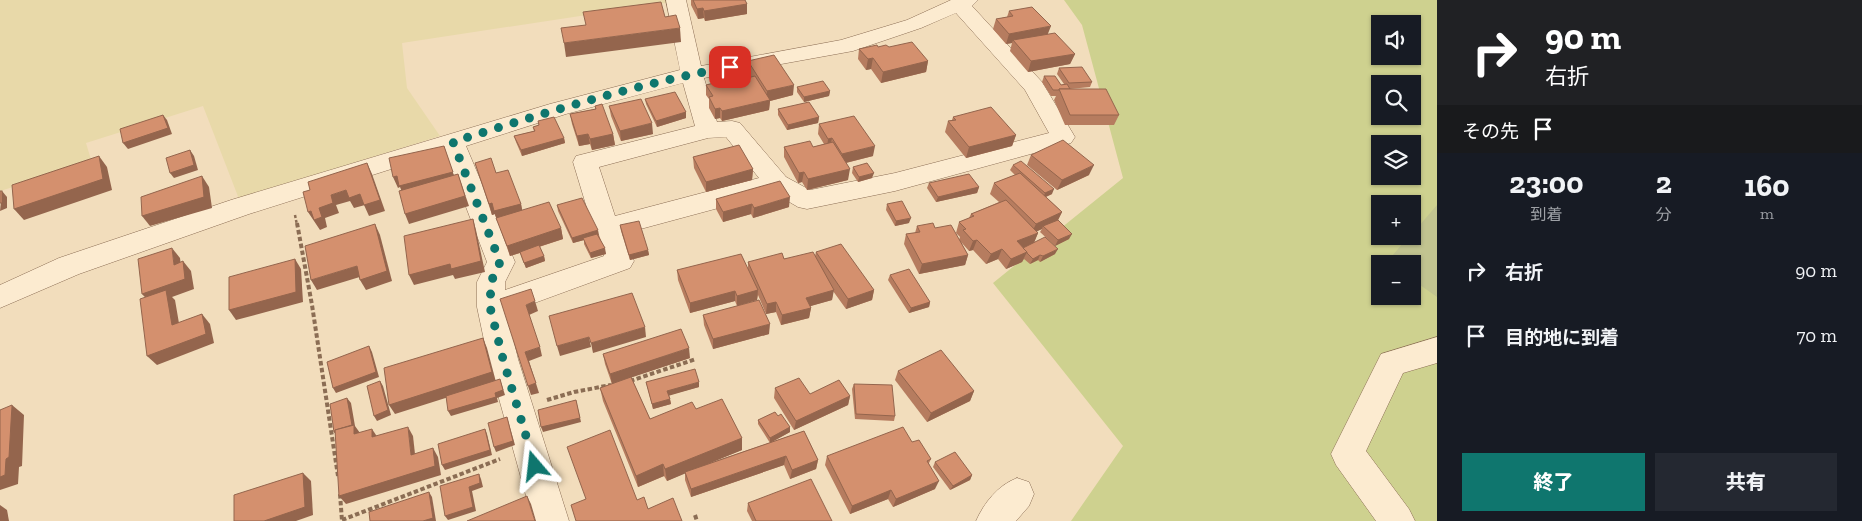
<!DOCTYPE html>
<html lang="ja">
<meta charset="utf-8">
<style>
:root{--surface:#171b24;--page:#242831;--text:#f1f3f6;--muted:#9ea1a6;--accent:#0f766e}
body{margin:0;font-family:"Zilla Slab","Noto Sans JP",serif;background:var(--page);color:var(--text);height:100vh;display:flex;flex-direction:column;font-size:19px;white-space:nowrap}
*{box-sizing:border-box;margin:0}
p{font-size:16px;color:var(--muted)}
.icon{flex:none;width:28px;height:28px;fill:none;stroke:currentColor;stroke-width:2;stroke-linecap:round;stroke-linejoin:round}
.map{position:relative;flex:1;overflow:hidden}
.details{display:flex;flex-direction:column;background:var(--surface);width:425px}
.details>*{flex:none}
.guide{background:#202124;color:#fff;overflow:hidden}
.tools{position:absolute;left:1371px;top:15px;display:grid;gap:10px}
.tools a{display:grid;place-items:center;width:50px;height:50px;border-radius:0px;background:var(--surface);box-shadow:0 1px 4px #0004;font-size:25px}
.pin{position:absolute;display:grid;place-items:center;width:42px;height:42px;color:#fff;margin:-21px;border-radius:10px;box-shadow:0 2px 8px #0006}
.me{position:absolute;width:55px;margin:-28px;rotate:343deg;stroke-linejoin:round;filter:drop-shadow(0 0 4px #0008)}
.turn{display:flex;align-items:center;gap:18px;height:105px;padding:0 25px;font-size:22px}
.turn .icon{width:65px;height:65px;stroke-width:2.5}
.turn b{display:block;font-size:35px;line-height:42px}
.then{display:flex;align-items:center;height:48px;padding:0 25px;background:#0003;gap:10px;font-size:19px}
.eta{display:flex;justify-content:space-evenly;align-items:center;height:85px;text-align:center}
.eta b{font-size:30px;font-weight:800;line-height:35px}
.button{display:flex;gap:10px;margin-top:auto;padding:10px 25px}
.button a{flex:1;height:58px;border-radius:0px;background:var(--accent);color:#fff;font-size:20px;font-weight:800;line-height:58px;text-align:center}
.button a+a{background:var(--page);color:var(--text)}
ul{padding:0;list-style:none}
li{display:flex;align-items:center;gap:15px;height:65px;padding:0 25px}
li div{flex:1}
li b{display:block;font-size:19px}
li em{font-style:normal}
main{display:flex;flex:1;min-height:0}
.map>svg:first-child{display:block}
</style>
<main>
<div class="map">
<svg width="1437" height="521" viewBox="0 0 1437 521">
<rect width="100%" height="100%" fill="#f2ddbc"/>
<!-- farmland -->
<path fill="#e8d9a9" d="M0 0H672V2L402 43 407 88 440 136 239 199 203 106 86 143 92 163 0 191Z"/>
<!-- green -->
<path fill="#ced18f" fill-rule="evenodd" d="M1064 0H1437V521H1071L1123 446 993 283 1123 178 1082 25ZM1380 24H1412V56H1380ZM1380 84H1412V116H1380ZM1380 144H1412V176H1380ZM1380 204H1412V236H1380ZM1380 264H1412V296H1380Z"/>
<!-- cemetery -->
<path fill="#c2c490" d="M1437 205V297L1413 280 1412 264 1387 262 1409 236H1412L1413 233Z"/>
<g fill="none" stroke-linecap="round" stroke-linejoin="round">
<!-- street casing -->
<g stroke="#8b6d54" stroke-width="1">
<g id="street">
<path d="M666 0H686L701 66 841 40 907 20 951 0H978L972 6 1042 82 1075 137 1071 143 895 191 807 209 798 207 774 193 622 234 634 261 630 268 507 313 518 359 569 521H533L488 359 477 307V282L487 262 445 152 249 214 79 274 0 308V285L59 258 231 200 550 104 680 70ZM956 13 1025 90 1049 133 895 173 810 190 786 177 740 123 732 121 717 122 704 78 853 51 921 28ZM683 83 695 126 576 156 573 162 593 228 604 256 505 290V282L515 262 466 146 566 114ZM726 137 759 178 615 216 599 167 708 138Z"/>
<path d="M1437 337V363L1403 373 1366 451 1409 509 1415 521H1376L1336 465 1331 454 1381 354Z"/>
<path d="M1017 478 1029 482 1034 494 1029 506 1016 521H976C984 503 998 485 1017 478Z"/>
</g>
</g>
<!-- path-far1 -->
<path stroke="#8b6d54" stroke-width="2.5" stroke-dasharray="3 2" stroke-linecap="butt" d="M295 215 297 225"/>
<!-- path -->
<g stroke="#8b6d54" stroke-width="4" stroke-dasharray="4.5 2.5" stroke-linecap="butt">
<path d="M297 223 312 305 338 476"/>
<path d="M630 381 696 359"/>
<path d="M547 400 574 392 611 385"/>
<path d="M340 494 342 521"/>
<path d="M695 515 697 521"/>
<path d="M342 520 500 459"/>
</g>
<!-- street -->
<use href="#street" fill="#fcebd0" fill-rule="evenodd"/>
</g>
<!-- wall -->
<g fill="#b67c5f">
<path d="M691 0H745L747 4V14L705 21 704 18 698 19 691 5Z"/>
<path d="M1009 11 1048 34 1075 54 1070 64 1028 72 1010 51 1012 43 1006 44 993 29 996 19 1007 17Z"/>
<path d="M878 47H889L928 61 926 72 881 83 871 69 866 70 858 59 859 49Z"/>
<path d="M748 61 793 95 770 101 769 110 722 121 720 118 715 119 709 108V99L706 95V85L735 81 751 77 747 71Z"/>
<path d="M1059 68 1092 82 1090 87 1070 89 1119 115 1114 125H1065L1054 100 1056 96H1051L1042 82 1044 76 1061 85 1064 84 1057 74Z"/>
<path d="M797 87 830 91 829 96 804 102 797 92Z"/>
<path d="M645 99 686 112V118L657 127 646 104Z"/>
<path d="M595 106 613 134 615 145 592 150 590 144 579 146 572 124 570 114 595 109Z"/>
<path d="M609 106 653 134 621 141 611 116Z"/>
<path d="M778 109 819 117 818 123 787 130 778 115Z"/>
<path d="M953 117 1016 135 1012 146 966 158 945 132 948 121 952 120Z"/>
<path d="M538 121 564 138 565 143 522 156 516 142 514 136 534 131 533 127 539 125Z"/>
<path d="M819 124 873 156 846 163 848 180 807 190 802 182 798 183 784 157V147H813L824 144 818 134Z"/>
<path d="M1031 155 1089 175 1057 190 1027 165Z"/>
<path d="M693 157 753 169 752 180 706 192 694 168Z"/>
<path d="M475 163 496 173 521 204 522 210 561 228 563 239 539 247 544 256 545 261 526 268 520 253 510 256 495 214 492 215Z"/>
<path d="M1013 165 1052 194 1046 197 1062 212 1058 220 1069 239 1055 246 1040 232 1042 229 1037 231 1038 233 1034 242 1055 254 1040 262 1038 260 1030 264 1024 259 1022 262 1006 269 998 259 986 264 973 250 969 251 961 242 968 255 965 265 919 274 904 244 906 234 915 233 917 226 935 228 959 240 960 237 956 233 959 222 969 218 971 214 999 202 990 194 994 183 1015 175 1010 170Z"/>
<path d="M853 167 872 178 858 182 852 173Z"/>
<path d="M929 183 979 187 977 193 936 202 927 188Z"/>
<path d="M716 199 789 207 753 218 751 214 723 222 716 209Z"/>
<path d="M887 204 909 223 895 226 886 210Z"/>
<path d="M557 205 599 235 606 254 591 258 584 244V240L573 243 558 211Z"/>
<path d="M620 225 648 250 649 255 630 260 621 231Z"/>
<path d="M816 252 874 290 872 300 846 309 833 291 832 300 810 306 811 308 809 318 781 325 776 312 766 314 758 295 757 300 737 306 735 301 690 313 678 280 677 270 748 268V262L815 256Z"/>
<path d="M890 275 930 302 929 307 909 313 888 280Z"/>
<path d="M703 315 769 334 713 349 704 325Z"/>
<path d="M603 354 690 358 631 377 650 419 696 409 742 438V450L704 465 804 431 818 460 816 469 790 479 784 465 691 497 685 480V473L667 481 664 476 638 487 603 401 600 388 627 378 612 384 605 364Z"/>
<path d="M898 371 974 391 970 401 927 422 895 380Z"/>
<path d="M646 382 699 387 669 395 671 404 653 409Z"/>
<path d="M854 384 895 416 894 421 855 419 852 389Z"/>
<path d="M775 388 810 394 850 396 848 405 794 430 774 398Z"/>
<path d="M778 416 790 427V432L770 443 758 424V420Z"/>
<path d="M912 442 931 459 929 463 935 489 893 507 888 499 850 514 825 465 827 456Z"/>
<path d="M935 462 972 475 970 480 950 490 933 467Z"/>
<path d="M748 503 832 521H752L747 511Z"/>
</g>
<!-- shaded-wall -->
<g fill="#94654d">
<path d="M747 4V14L705 21 704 11Z"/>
<path d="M703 8 704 18 698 19 697 9Z"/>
<path d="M1051 26 1047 36 1013 40 1012 43 1006 44 1009 34Z"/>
<path d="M680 28 681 42 566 57 564 43Z"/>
<path d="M1075 54 1070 64 1028 72 1031 61Z"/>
<path d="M873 58 871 69 866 70 868 59Z"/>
<path d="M928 61 926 72 881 83 883 72Z"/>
<path d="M794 85 793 95 770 101 769 110 722 121V111L766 101 767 91Z"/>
<path d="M830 91 829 96 804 102V97Z"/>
<path d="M720 108V118L715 119V109Z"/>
<path d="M686 112V118L657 127 656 121Z"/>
<path d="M163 115 167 120 172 134 128 149 123 143Z"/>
<path d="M819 117 818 123 787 130 788 125Z"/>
<path d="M652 123 653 134 621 141 620 131Z"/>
<path d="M588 134 590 144 579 146 577 136Z"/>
<path d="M613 134 615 145 592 150 590 139Z"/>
<path d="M1016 135 1012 146 966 158 969 147Z"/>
<path d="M564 138 565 143 522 156 521 150Z"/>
<path d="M832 138 830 148 827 149 828 139Z"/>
<path d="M444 146 456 182 404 197 400 187 398 188 393 177Z"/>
<path d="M875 146 873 156 841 164 842 154Z"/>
<path d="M190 150 194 156 198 170 174 178 170 173Z"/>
<path d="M99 156 107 167 112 190 24 220 14 209Z"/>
<path d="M367 163 372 174 385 211 369 216 364 205Z"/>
<path d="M1094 165 1089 175 1057 190 1062 180Z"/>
<path d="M753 169 752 180 706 192V182Z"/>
<path d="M850 169 848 180 807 190 808 179Z"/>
<path d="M804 172 802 182 798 183 799 173Z"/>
<path d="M874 173 872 178 858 182 859 177Z"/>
<path d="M458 174 469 206 409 224 405 214Z"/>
<path d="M202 176 209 187 212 208 150 226 142 216Z"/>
<path d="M979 187 977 193 936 202 938 197Z"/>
<path d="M1054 189 1052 194 1043 198 1045 193Z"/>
<path d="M346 190 360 194 365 205 354 208 350 201 336 205 339 213 325 218 327 227 320 230 308 212 319 208 331 195Z"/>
<path d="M2 191 7 197V208L0 211Z"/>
<path d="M790 197 789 207 753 218 754 208Z"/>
<path d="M492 203 521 204 523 214 497 221 495 214 492 215 489 204Z"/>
<path d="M752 204 751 214 723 222V212Z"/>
<path d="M1062 212 1057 222 1043 226 1042 229 1031 234 1036 224Z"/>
<path d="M911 218 909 223 895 226 896 221Z"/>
<path d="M473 219 476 230 485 272 455 279 453 275 414 285 409 275Z"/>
<path d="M375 224 380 235 392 281 366 290 360 280Z"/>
<path d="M561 228 563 239 510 256 507 246Z"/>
<path d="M598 230 599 235 584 240 583 238 584 240 573 243 572 238Z"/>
<path d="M1038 233 1034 243 1013 252 1017 241Z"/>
<path d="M1072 234 1069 239 1055 246 1058 240Z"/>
<path d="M977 240 973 250 969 251 973 241Z"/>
<path d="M172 248 180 258 182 275 174 265Z"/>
<path d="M605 248 606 254 591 258 590 253Z"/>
<path d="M1002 249 998 259 986 264 991 254Z"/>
<path d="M1058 249 1055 254 1040 262 1043 256Z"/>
<path d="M648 250 649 255 630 260 629 255Z"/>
<path d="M1027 252 1022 262 1006 269 1011 259Z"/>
<path d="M968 255 965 265 919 274 922 264Z"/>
<path d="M1040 255 1038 260 1030 264 1033 259Z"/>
<path d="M544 256 545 261 526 268 524 263Z"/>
<path d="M295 259 301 269 303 302 236 320 229 310Z"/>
<path d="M183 261 191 271 194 289 172 297 175 300 181 335 142 294Z"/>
<path d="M357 266 363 276 317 290 311 280Z"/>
<path d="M758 290 757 300 737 306V296Z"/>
<path d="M834 290 832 300 804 308 806 298Z"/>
<path d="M874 290 872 300 846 309 848 299Z"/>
<path d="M735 291V301L690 313V303Z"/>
<path d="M535 301 538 311 529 315 526 305Z"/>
<path d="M776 302V312L766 314 767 304Z"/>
<path d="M930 302 929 307 909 313 911 308Z"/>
<path d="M811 308 809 318 781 325 782 315Z"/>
<path d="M202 314 210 324 214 343 157 365 147 356Z"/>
<path d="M770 324 769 334 713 349V339Z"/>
<path d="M645 327 646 337 593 353 591 343Z"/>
<path d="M589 337 591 347 560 356 557 346Z"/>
<path d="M483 338 487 348 496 382 395 414 389 405Z"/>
<path d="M369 346 372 352 379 377 336 393 333 388Z"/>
<path d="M540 347 542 356 529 361 539 393 531 395 528 386 525 352Z"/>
<path d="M689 348 690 358 612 384 610 374Z"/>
<path d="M500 379 505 395 497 398 498 402 451 416 448 411 495 393Z"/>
<path d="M380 381 383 386 391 415 377 421 374 416Z"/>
<path d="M699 382V387L668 396 667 391Z"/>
<path d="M974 391 970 401 927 422 931 413Z"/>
<path d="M850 396 848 405 794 430 796 421Z"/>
<path d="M347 398 351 403 355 426 360 433 338 437 334 432Z"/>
<path d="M670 399 671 404 653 409 652 404Z"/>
<path d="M576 400 581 422 543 432 541 427Z"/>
<path d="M12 405 24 415 22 466 19 467 18 484 0 490V477L6 459Z"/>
<path d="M507 417 515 445 496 452 494 447Z"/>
<path d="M408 427 413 436 416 463 411 455Z"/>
<path d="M790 427V432L770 443V438Z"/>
<path d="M372 429 378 438 372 437Z"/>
<path d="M485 429 487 434 492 455 445 470 442 465Z"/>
<path d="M742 438V450L667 481 665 469Z"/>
<path d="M433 448 438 457 441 475 346 504 339 496Z"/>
<path d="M786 456 784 465 691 497V489Z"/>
<path d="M818 460 816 469 790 479 792 470Z"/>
<path d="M663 464 664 476 638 487 636 476Z"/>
<path d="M303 473 311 481 313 515 296 521H264Z"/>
<path d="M479 474 481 479 483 487 472 491 476 511 448 520 445 516 469 487Z"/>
<path d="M972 475 970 480 950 490 953 486Z"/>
<path d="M939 481 935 489 893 507 896 499Z"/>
<path d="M891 490 888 499 850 514 852 506Z"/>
<path d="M429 492 432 497 436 521H423Z"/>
<path d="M527 496 531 504 536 521H535Z"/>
<path d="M0 505 7 510 9 521H0Z"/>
</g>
<!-- building -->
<g fill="#d4906e" stroke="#94654d">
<path d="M693 0H745L747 4 704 11 703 8 697 9Z"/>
<path d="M661 2 665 17 676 15 680 28 564 43 561 28 586 25 583 12Z"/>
<path d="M1032 7 1051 26 1009 34 996 19 1013 16 1009 11Z"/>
<path d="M1055 33 1075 54 1031 61 1013 40Z"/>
<path d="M912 42 928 61 883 72 873 58 868 59 859 49 877 45 878 47 886 45 889 47Z"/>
<path d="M774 55 794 85 767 91 748 61Z"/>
<path d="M1082 67 1092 82 1069 83 1059 68Z"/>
<path d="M755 76 770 100 722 111 720 108 715 109 709 97 713 96 706 85 733 78 735 81Z"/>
<path d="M1044 76H1055L1061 85 1067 84 1070 89H1059V90H1053Z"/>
<path d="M823 81 830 91 804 97 797 87Z"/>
<path d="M1059 89H1106L1119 115H1070Z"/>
<path d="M675 92 686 112 656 121 645 99Z"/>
<path d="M641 99 652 123 620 131 609 106Z"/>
<path d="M809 102 819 117 788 125 778 109Z"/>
<path d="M602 104 613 134 590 139 588 134 577 136 570 114 596 109 595 106Z"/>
<path d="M991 107 1016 135 969 147 948 121 956 120 953 117Z"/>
<path d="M163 115 168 128 123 143 120 129Z"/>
<path d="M854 116 875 146 842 154 832 138 828 139 819 124Z"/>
<path d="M554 117 564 138 521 150 514 136 535 131 533 127 539 125 538 121Z"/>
<path d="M1063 140 1094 165 1062 180 1031 155Z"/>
<path d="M810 141 813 147 833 142 850 169 808 179 804 172 799 173 784 147Z"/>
<path d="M739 145 753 169 706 182 693 157Z"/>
<path d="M444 146 453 172 399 186 397 176 393 177 389 158Z"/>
<path d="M190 150 194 165 170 173 166 158Z"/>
<path d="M99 156 103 179 14 209 12 185Z"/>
<path d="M491 158 496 173 508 170 521 204 494 211 492 203 489 204 475 163Z"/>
<path d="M1021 161 1054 189 1045 193 1013 165Z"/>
<path d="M367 163 380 200 364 205 360 194 349 198 346 190 331 195 333 203 319 208 322 217 314 220 311 211 308 212 303 192 310 190 308 182Z"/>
<path d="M867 163 874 173 859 177 853 167Z"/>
<path d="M1020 173 1062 212 1036 224 994 183Z"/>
<path d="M458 174 465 196 405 214 399 191Z"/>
<path d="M969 174 979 187 938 197 929 183Z"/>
<path d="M202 176 204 197 142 216 141 197Z"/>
<path d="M780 181 790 197 754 208 752 204 723 212 716 199Z"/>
<rect x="0" y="191" width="2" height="12"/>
<path d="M582 198 598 230 572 238 557 205Z"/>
<path d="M1006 200 1038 233 1017 241 1027 252 1011 259 1002 249 991 254 977 240 973 241 963 230 966 229 959 222 974 216 971 214Z"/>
<path d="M902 201 911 218 896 221 887 204Z"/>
<path d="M549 202 561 228 507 246 496 218Z"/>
<path d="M473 219 481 261 451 269 450 264 409 275 404 236Z"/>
<path d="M1058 220 1072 234 1058 240 1043 226Z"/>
<path d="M639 221 648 250 629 255 620 225Z"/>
<path d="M933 223 935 228 951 225 968 255 922 264 906 234 920 232 917 226Z"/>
<path d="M375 224 387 271 360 280 357 266 311 280 305 246Z"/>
<path d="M597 234 605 248 590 253 583 238Z"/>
<path d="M1045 237 1058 249 1043 256 1040 255 1033 259 1027 253V252L1023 248Z"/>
<path d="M841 244 874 290 848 299 816 252Z"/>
<path d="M539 245 544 256 524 263 520 252Z"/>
<path d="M172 248 174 265 183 261 185 279 142 294 138 259Z"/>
<path d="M813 252 834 290 806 298 811 308 782 315 776 302 767 304 748 262 782 253 784 259Z"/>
<path d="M741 254 758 290 737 296 735 291 690 303 677 270Z"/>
<path d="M295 259 296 292 229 310V277Z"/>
<path d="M909 269 930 302 911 308 890 275Z"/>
<path d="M531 289 535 301 526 305 540 347 525 352 536 383 528 386 500 299Z"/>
<path d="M166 290 172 325 202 314 206 334 147 356 140 299Z"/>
<path d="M632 293 645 327 591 343 589 337 557 346 549 316Z"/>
<path d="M759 300 770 324 713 339 703 315Z"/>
<path d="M681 329 689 348 610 374 603 354Z"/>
<path d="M483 338 492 372 389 405 384 368Z"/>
<path d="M369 346 376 372 333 388 327 362Z"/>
<path d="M941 350 974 391 931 413 898 371Z"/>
<path d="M695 369 699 382 667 391 670 399 652 404 646 382Z"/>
<path d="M631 377 650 419 692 402 696 409 722 399 742 438 665 469 663 464 636 476 600 388Z"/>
<path d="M799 378 810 394 839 380 850 396 796 421 775 388Z"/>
<path d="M500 379 503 390 495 393 496 397 448 411 446 396Z"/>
<path d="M380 381 388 410 374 416 367 386Z"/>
<path d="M854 384 892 385 895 416 856 414Z"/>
<path d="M347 398 352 425 335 430V432H334L330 404Z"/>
<path d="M576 400 580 418 541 427 538 410Z"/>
<path d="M12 405 9 457 6 459 5 475 0 477V410Z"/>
<path d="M775 412 778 416 781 414 790 427 770 438 758 420Z"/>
<path d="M507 417 513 441 494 447 488 423Z"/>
<path d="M354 425V434L372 429V437L408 427 411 455 433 448 435 466 339 496 335 430Z"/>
<path d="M903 427 912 442 919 440 931 459 927 461 939 481 896 499 891 490 852 506 827 456Z"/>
<path d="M485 429 490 450 442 465 438 444Z"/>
<path d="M610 430 637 500 644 497 648 509 673 498 682 521H576L571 505 586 499 567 447Z"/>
<path d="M804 431 818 460 792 470 786 456 691 489 685 472Z"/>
<path d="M955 452 972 475 953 486 935 462Z"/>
<path d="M303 473 305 507 264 521H234V495Z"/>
<path d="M479 474 480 483 469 487 473 507 445 516 440 486Z"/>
<path d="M811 479 832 521H756L748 503Z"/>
<path d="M429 492 433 518 423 521H370L369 512Z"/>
<path d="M527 496 535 521H467Z"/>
</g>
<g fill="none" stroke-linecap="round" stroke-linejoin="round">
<!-- route -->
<path stroke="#0f766e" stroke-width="9" stroke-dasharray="0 16.2" d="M535 466 503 359 490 307 491 282 500 262 453 142C544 113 636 84 730 67"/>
</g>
</svg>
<div class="tools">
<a><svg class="icon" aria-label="sound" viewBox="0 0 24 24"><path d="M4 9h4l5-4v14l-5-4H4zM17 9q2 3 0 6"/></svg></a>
<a><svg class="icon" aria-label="search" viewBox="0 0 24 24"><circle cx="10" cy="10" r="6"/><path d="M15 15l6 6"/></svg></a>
<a><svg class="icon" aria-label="layers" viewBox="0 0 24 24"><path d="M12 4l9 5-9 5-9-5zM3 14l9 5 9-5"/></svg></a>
<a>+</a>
<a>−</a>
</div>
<div class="pin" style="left:730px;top:67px;background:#d93025"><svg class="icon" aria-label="arrive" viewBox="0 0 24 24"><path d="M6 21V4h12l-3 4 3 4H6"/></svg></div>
<svg class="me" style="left:535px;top:466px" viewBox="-20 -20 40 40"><path d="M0-17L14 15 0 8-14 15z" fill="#0f766e" stroke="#fff" stroke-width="4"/></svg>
</div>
<section class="details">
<div class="guide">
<div class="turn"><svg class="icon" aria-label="right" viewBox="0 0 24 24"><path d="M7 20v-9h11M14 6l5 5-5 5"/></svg><div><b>90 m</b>右折</div></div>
<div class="then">その先<svg class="icon" aria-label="arrive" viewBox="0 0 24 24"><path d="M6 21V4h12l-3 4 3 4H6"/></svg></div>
</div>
<div class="eta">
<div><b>23:00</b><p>到着</p></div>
<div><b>2</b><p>分</p></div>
<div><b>160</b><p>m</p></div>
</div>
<ul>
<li><svg class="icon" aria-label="right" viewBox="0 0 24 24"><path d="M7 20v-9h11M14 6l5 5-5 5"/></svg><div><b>右折</b></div><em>90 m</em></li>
<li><svg class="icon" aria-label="arrive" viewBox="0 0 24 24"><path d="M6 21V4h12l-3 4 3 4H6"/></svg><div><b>目的地に到着</b></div><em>70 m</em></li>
</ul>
<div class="button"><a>終了</a><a>共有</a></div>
</section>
</main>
